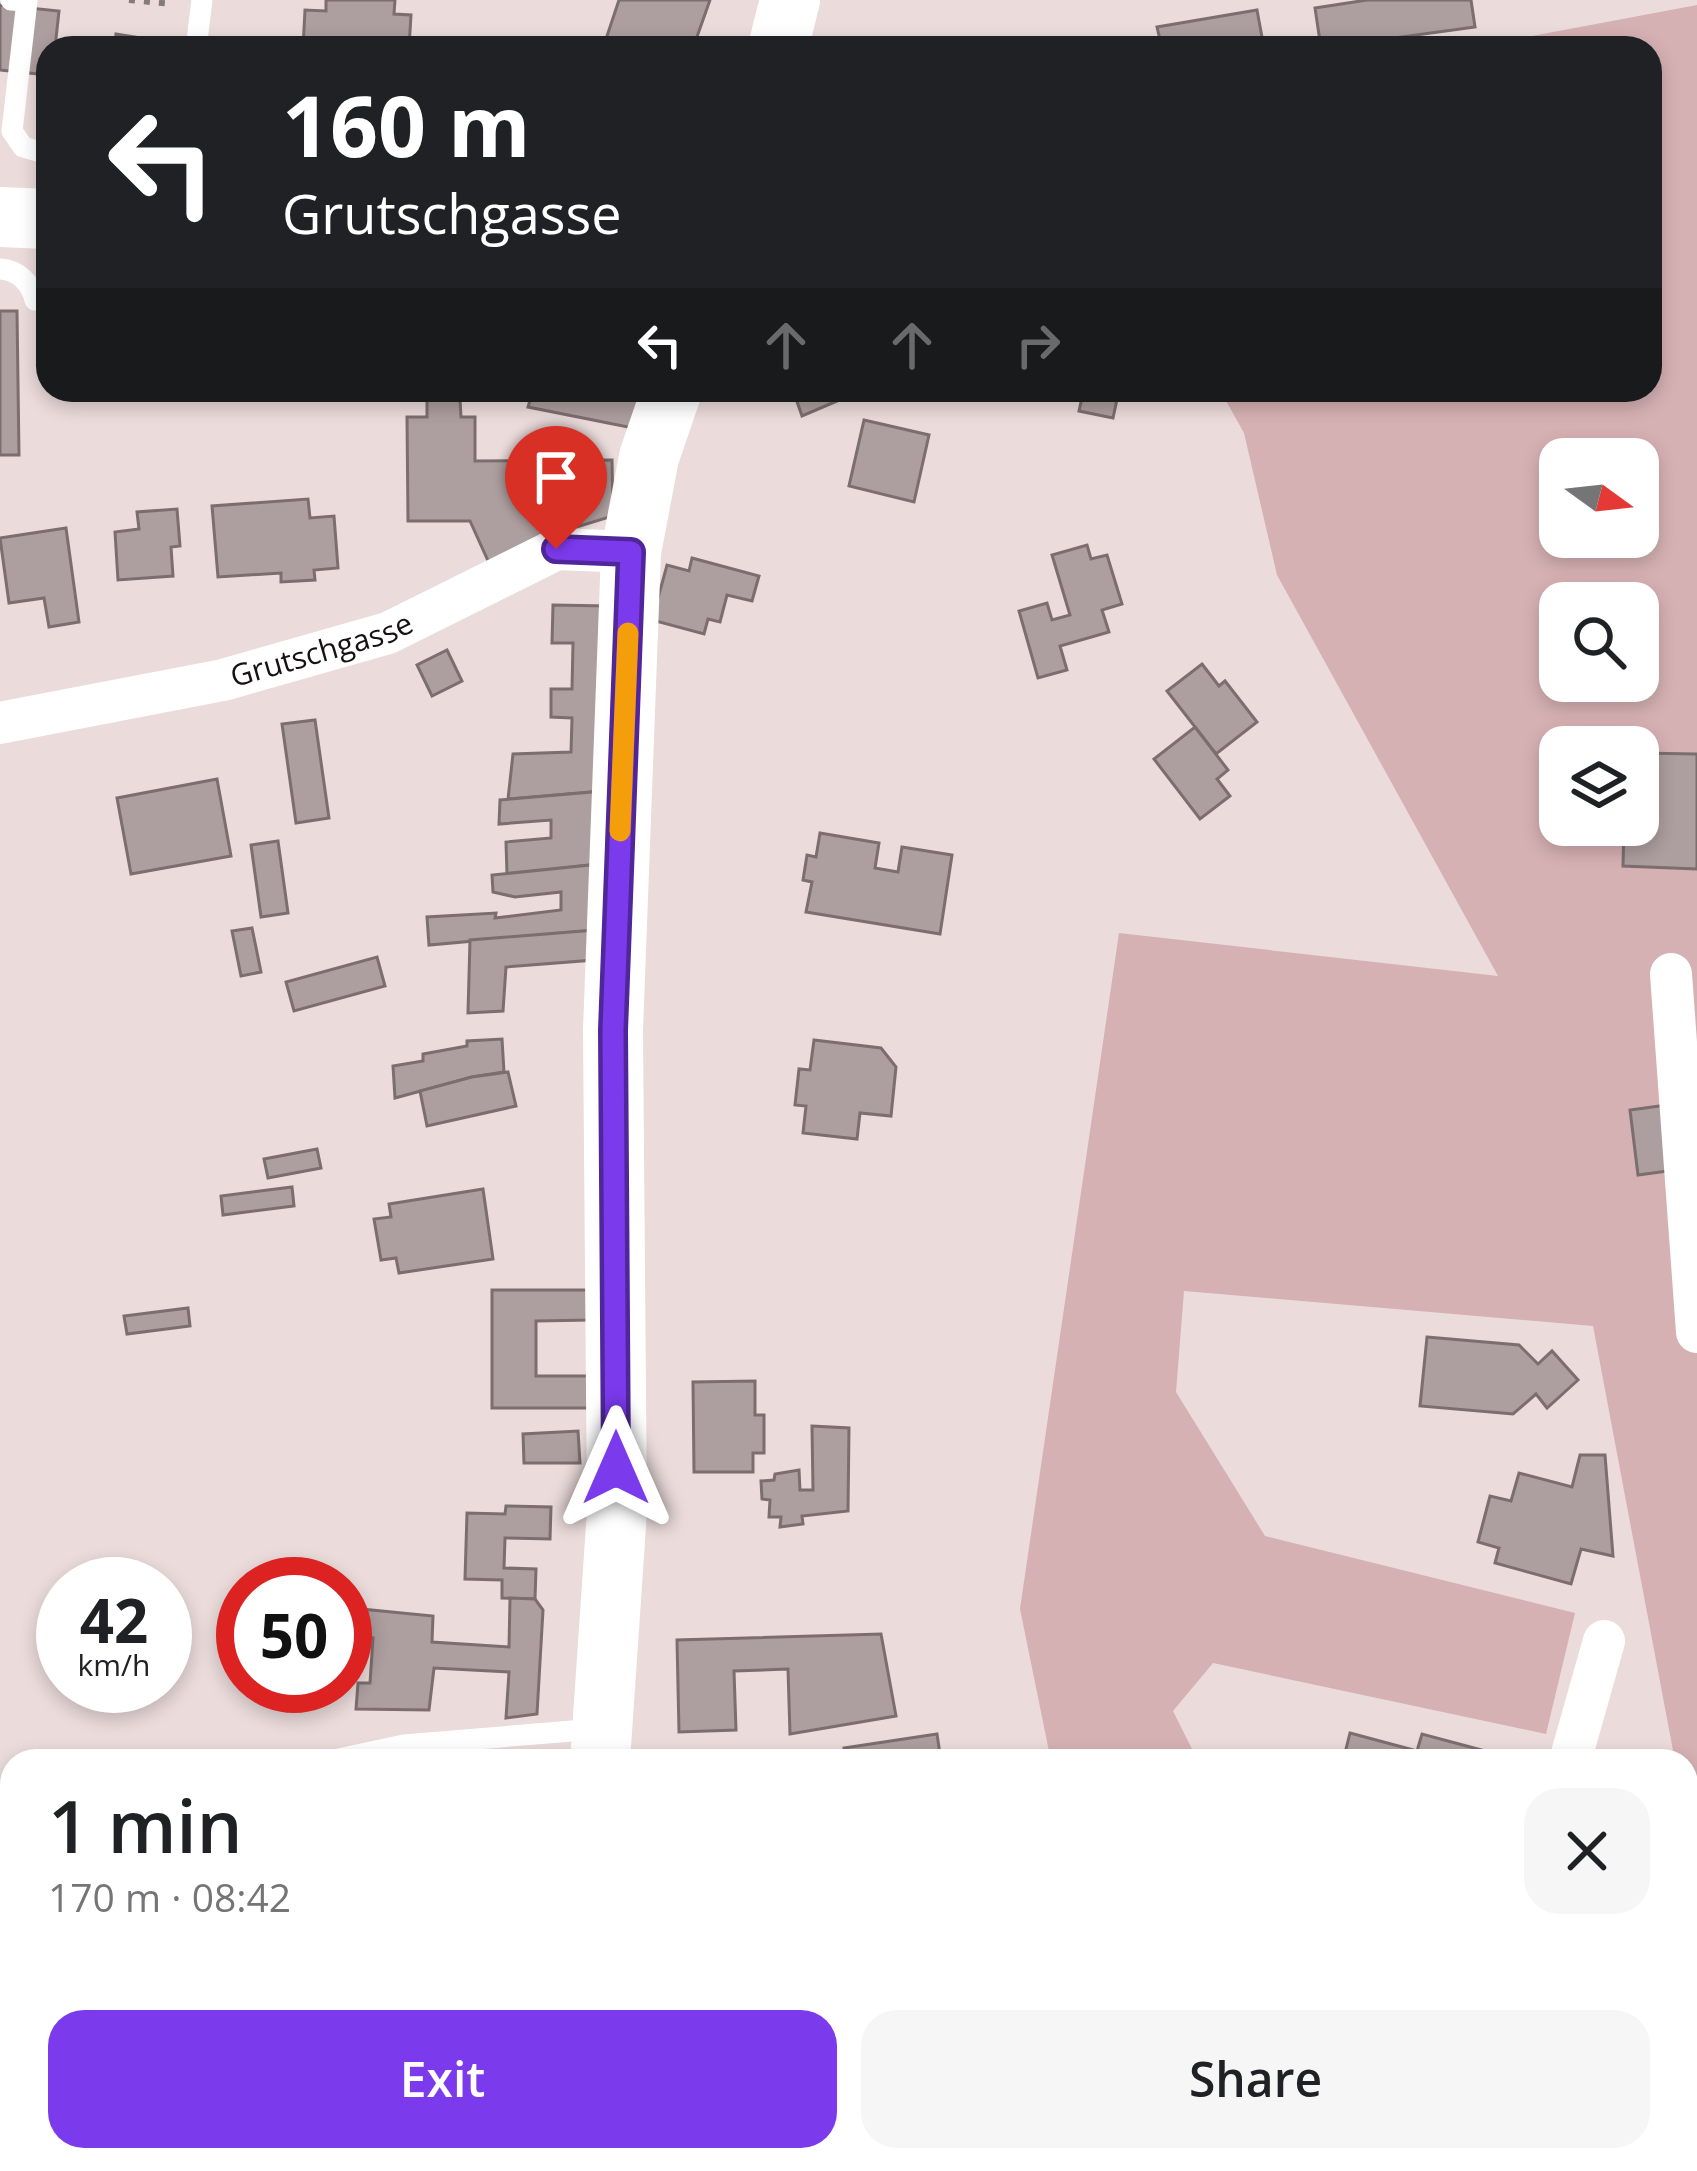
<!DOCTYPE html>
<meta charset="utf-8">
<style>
:root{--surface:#fff;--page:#f6f6f6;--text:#202124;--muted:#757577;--accent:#7c3aed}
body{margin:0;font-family:"Open Sans",sans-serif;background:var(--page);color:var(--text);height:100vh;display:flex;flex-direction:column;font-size:45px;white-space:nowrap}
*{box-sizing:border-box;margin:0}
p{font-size:39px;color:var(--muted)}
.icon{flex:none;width:66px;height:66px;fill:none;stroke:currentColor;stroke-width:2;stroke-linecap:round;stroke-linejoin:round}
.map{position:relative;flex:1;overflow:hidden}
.sheet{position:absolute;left:0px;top:1749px;width:1698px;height:423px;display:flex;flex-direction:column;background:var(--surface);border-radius:36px 36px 0 0;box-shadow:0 6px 18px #0003}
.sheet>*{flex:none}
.hud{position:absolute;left:36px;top:36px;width:1626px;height:366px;border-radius:36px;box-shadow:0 6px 18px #0003;background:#202124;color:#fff;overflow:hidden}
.needle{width:78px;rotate:105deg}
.tools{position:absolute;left:1539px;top:438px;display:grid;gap:24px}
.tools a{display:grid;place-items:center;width:120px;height:120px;border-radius:24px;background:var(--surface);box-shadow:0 6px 18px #0003;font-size:60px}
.speed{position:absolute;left:36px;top:1557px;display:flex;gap:24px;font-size:60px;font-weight:700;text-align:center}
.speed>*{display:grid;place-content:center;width:156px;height:156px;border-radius:50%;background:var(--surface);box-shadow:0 6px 18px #0003;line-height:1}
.speed small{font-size:30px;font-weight:400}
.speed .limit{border:18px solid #d22;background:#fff;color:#111}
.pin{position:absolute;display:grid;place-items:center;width:102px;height:102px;color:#fff;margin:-123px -51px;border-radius:50% 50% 50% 0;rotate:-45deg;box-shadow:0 0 12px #0007}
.pin .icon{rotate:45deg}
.me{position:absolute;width:132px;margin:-66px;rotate:0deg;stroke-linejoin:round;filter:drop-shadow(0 0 9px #0008)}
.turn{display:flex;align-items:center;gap:42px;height:252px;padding:0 48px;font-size:54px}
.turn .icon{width:156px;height:156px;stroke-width:2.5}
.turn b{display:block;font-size:84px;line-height:102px}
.lanes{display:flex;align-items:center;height:114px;padding:0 48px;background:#0003;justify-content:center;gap:60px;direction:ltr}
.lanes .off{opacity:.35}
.round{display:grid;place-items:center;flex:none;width:126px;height:126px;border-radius:36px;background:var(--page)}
.head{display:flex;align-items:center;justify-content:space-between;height:204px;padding:0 48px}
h1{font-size:72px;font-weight:600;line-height:90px}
.action{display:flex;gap:24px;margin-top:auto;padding:24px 48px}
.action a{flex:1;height:138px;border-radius:36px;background:var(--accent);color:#fff;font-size:48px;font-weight:600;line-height:138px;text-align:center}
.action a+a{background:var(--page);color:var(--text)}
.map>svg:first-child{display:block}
</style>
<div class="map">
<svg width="1697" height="2171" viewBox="0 0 1697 2171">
<rect width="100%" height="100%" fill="#ebdbdb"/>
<!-- green -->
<g fill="#d6b1b3" fill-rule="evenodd">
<path d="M1697 5V1879L1686 1820V1761H1675L1593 1326 1184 1291 1176 1392 1265 1536 1575 1613 1546 1734 1213 1663 1173 1711 1198 1761H1051L1020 1609 1119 933 1498 976 1277 575 1244 433 1220 390H1650V48H1468ZM1560 459H1638V537H1560ZM1560 603H1638V681H1560ZM1560 747H1638V825H1560Z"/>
<path d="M12 2089V2160H108L110 2171H0V2094Z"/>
<path d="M1134 2160H1304L1305 2171H1136Z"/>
</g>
<!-- building -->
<g fill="#ad9e9f" stroke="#7c6e6f" stroke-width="3">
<path d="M326 0H395L394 14 411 15 409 48H303L305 10 326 11Z"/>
<path d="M619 0H710L693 48H603Z"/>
<path d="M1367 0H1471L1475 27 1321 48 1315 8Z"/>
<path d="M0 5 59 11 55 48H48V75L0 70Z"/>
<path d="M1257 10 1264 48H1162L1157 27Z"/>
<path d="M116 34 178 44 177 48H114Z"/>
<path d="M0 311H17L19 455H0Z"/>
<path d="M533 390H643L633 428 528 407Z"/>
<path d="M793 390H846L849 396 802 416Z"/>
<path d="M1069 390H1119L1113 418 1079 411 1083 393Z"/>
<path d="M427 399H460L461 417H475V461L612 460 613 516 537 539 489 563 470 521H408L407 417H427Z"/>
<path d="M864 420 929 435 914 502 849 486Z"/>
<path d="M308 499 310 518 334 516 338 568 314 570 315 580 281 582V573L218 577 212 506Z"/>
<path d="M177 509 180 546 171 547 173 576 118 580 115 532 139 529 137 512Z"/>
<path d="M66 528 79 622 49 627 44 598 9 603 0 538Z"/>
<path d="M1087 545 1091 559 1107 555 1122 604 1102 610 1109 632 1060 646 1067 670 1038 678 1019 611 1047 603 1052 620 1070 615 1052 555Z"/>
<path d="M692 558 759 576 752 601 727 595 720 622 708 619 704 634 652 620 667 565 689 571Z"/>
<path d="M553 605 607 606 604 791 508 799 513 754 571 752 572 718 551 717V689H572L573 643H552Z"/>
<path d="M447 650 462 681 432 696 417 665Z"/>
<path d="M1202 664 1219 686 1225 681 1257 722 1216 754 1167 691Z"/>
<path d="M315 720 329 818 296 823 282 724Z"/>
<path d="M1195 727 1228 770 1217 779 1230 796 1200 819 1154 759Z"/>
<path d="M1638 753 1697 754V869L1623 866 1624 825H1638Z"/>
<path d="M217 779 231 856 131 874 117 798Z"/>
<path d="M604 791 600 864 507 874 506 842 551 838V820L499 824 500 800Z"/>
<path d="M820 833 879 843 875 868 898 872 902 847 952 855 940 934 806 912 812 882 803 880 807 855 816 857Z"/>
<path d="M278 841 288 913 261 917 251 845Z"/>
<path d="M600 864 596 930 429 945 427 917 496 913 495 918 561 910V892L515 897 493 892 492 875Z"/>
<path d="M252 928 261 972 241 976 232 931Z"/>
<path d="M596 930 594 960 506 967 503 1011 468 1013 470 940Z"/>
<path d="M377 957 385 986 294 1011 286 982Z"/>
<path d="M502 1039 504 1072 472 1077 395 1098 393 1066 423 1061V1054L467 1046V1041Z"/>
<path d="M814 1040 881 1048 896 1067 891 1116 860 1113 857 1139 803 1133 806 1106 795 1105 799 1069 810 1070Z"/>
<path d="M508 1072 516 1106 427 1126 420 1091 472 1077Z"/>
<path d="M1667 1105 1675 1170 1638 1175 1630 1110Z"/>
<path d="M317 1149 321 1168 268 1178 264 1159Z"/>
<path d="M292 1187 294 1206 223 1215 221 1196Z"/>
<path d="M483 1189 493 1259 399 1273 396 1258 381 1260 374 1219 391 1217 389 1204Z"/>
<path d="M492 1290H591L590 1320 536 1321V1376H592V1408H492Z"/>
<path d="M188 1308 190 1326 127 1334 124 1316Z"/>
<path d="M1427 1337 1519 1345 1538 1364 1552 1351 1578 1380 1547 1408 1536 1394 1513 1414 1420 1406Z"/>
<path d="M755 1381V1415H764V1453H753V1472H694L693 1382Z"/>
<path d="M812 1426 849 1428 848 1511 802 1516 803 1524 780 1527 781 1517H769L770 1500 762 1499 761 1481 774 1480 775 1474 799 1470 800 1490H813Z"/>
<path d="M578 1431 580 1463H524L523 1434Z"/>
<path d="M1580 1455H1605L1613 1556 1581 1549 1571 1584 1495 1563 1499 1548 1478 1542 1490 1496 1511 1501 1519 1473 1572 1487Z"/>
<path d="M506 1506 551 1507 550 1539 505 1538 504 1568 536 1569 535 1599 502 1598V1580L465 1579 467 1513 505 1514Z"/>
<path d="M510 1598 535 1599 543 1610 537 1714 506 1718 509 1672 434 1668 429 1710 356 1709 358 1683H370L373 1638 360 1637 361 1609 433 1616 432 1642 509 1647Z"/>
<path d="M881 1634 896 1716 790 1734 788 1669 734 1671 736 1730 679 1732 677 1640Z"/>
<path d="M1350 1733 1417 1751 1422 1734 1519 1760 1343 1761Z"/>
<path d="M937 1734 941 1761H846L844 1748Z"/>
<path d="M1686 1933H1690L1697 1982V2047H1686Z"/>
<path d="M444 2160H498V2161L492 2171H452Z"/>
<path d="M1015 2160H1087L1088 2171H1016Z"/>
<path d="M1439 2160H1514V2171H1438Z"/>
<path d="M1576 2160H1624L1622 2171H1574Z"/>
</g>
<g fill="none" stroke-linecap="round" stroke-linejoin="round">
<!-- path -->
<path stroke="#857b7b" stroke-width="6" stroke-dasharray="6 9" stroke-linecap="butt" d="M129 0 173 4"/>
<!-- lane -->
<g stroke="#fff" stroke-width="21">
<path d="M11 0 27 1 12 131 23 147 48 154"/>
<path d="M196 48 202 0"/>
<path d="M0 269C18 270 31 283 35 300"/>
<path d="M329 1761 404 1745 596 1729"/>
<path d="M0 1847 12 1843"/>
</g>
<!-- street -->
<g stroke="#fff" stroke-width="42">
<path id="s1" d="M0 723 223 680 388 633 557 549 631 552"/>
<path d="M1671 974 1697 1332"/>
<path d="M1570 1761 1604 1641"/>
<path d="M1686 2087 1697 2088"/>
</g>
<!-- secondary -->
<g stroke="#fff" stroke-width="60">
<path d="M778 48 790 0"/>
<path d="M0 217 48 219"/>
<path d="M600 1761 617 1511 613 1030 631 552 649 457 672 390"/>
<path d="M594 2160 595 2171"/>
</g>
</g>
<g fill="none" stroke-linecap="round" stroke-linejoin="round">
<!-- route casing -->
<g stroke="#51269a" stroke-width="30">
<path id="route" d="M556 549 631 552 613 1030 616 1468"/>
</g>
<!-- route -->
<use href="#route" stroke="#7c3aed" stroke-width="21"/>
<!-- slow -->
<path stroke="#f59e0b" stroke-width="21" d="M620 831 628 633"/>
</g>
<g text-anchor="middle" stroke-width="9" stroke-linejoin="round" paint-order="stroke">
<!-- street labels -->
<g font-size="30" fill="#171212" stroke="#f8e8e9">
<text dy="10" stroke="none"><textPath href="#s1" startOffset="330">Grutschgasse</textPath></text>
</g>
</g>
</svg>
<div class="tools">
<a><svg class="needle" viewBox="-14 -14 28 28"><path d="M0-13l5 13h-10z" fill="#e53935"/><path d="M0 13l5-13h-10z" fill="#757577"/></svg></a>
<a><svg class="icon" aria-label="search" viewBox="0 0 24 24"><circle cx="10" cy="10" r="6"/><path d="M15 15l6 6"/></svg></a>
<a><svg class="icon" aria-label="layers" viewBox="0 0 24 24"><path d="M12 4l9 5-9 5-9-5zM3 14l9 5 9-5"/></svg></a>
</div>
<div class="speed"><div>42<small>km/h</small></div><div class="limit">50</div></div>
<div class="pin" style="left:556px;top:549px;background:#d93025"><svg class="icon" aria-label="arrive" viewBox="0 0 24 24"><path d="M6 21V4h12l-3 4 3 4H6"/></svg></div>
<svg class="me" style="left:616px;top:1468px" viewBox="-20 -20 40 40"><path d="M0-17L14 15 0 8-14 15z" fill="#7c3aed" stroke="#fff" stroke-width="4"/></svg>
<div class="hud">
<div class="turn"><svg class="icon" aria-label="left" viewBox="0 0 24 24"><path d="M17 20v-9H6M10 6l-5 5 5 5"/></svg><div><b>160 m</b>Grutschgasse</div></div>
<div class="lanes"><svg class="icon" aria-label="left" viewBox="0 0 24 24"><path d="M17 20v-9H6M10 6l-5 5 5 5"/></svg><svg class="icon off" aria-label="ahead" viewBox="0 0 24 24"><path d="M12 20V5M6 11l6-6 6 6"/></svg><svg class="icon off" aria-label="ahead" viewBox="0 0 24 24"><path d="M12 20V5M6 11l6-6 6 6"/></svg><svg class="icon off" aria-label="right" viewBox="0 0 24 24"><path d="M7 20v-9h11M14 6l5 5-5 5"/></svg></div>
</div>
<section class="sheet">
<div class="head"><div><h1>1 min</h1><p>170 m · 08:42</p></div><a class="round"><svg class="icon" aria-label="close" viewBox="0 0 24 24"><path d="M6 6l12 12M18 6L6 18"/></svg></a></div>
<div class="action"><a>Exit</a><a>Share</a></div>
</section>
</div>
